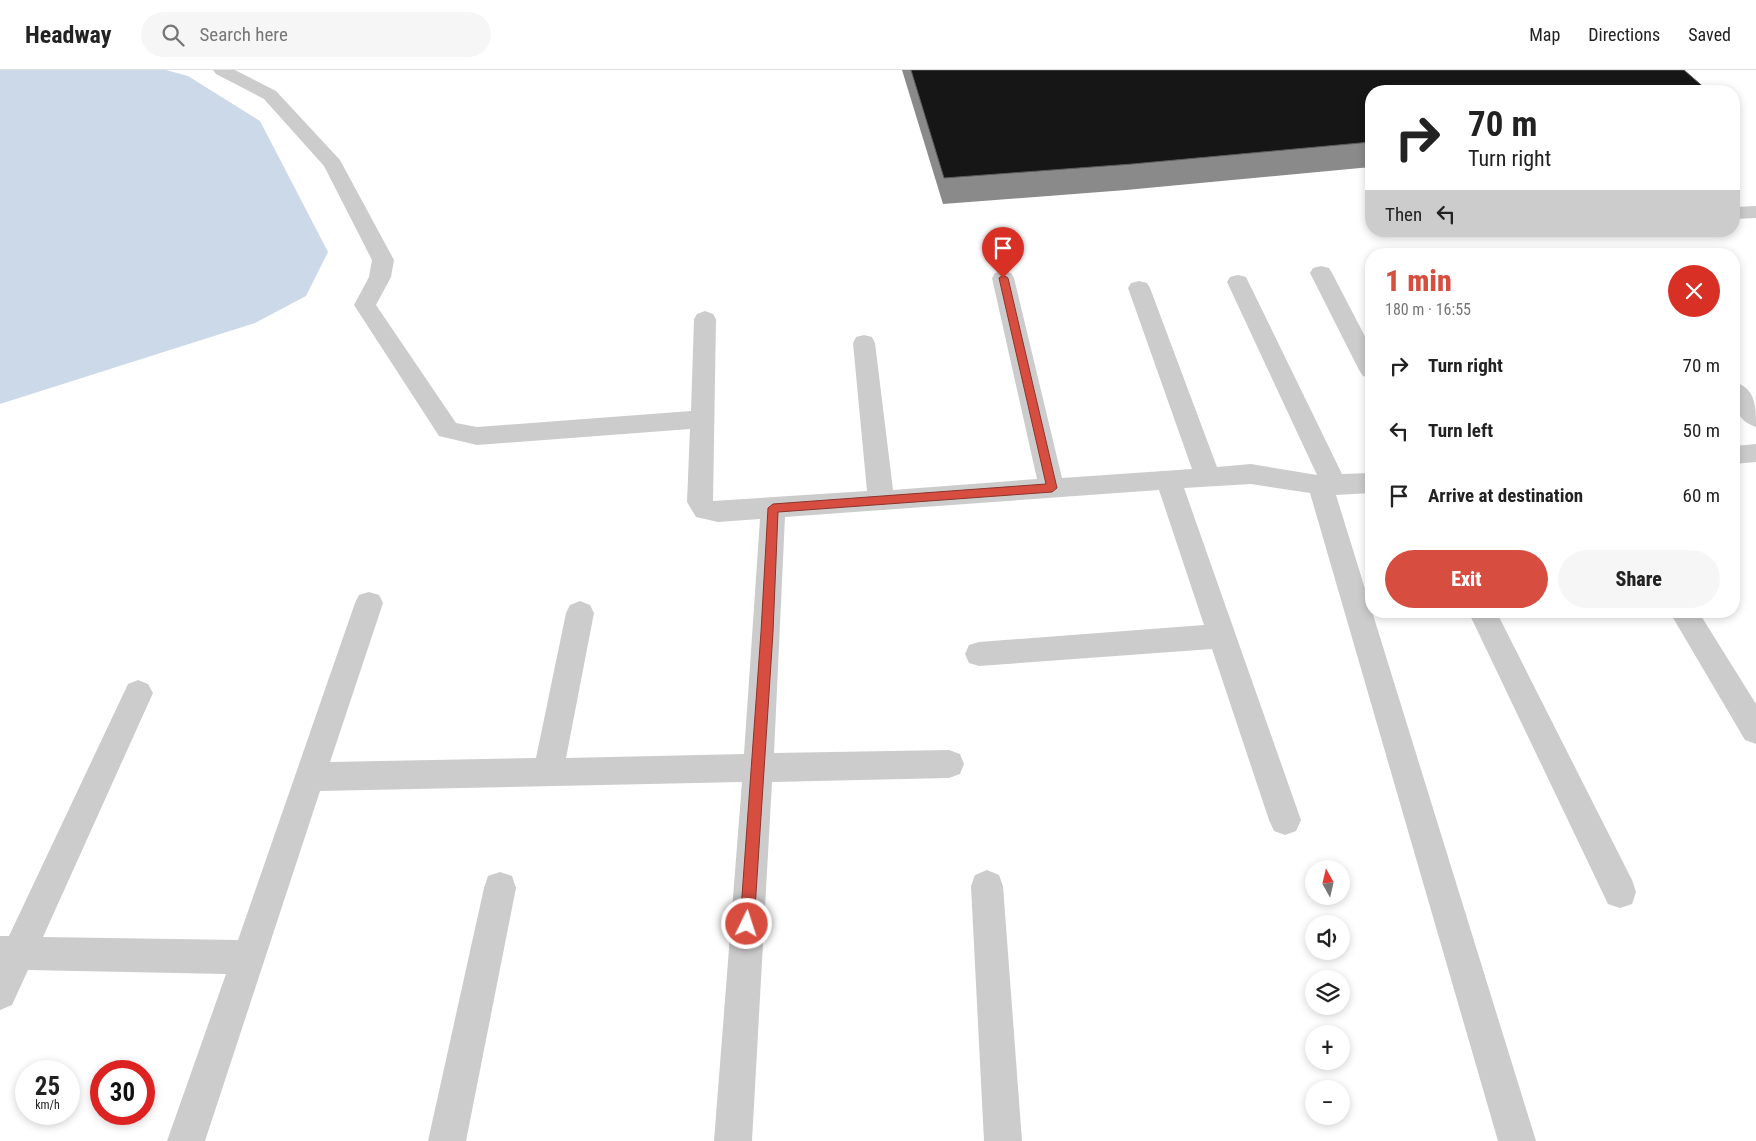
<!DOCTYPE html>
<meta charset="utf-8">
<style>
:root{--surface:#fff;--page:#f6f6f6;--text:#222;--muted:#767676;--line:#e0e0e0;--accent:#d74e41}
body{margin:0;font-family:"Roboto Condensed",sans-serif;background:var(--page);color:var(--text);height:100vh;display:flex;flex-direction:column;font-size:19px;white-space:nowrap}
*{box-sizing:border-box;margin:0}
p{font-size:16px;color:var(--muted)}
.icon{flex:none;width:28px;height:28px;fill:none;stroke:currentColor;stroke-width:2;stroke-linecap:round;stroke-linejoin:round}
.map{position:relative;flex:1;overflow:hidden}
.details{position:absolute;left:1365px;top:178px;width:375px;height:370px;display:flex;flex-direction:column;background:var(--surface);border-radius:20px;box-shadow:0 2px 8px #0003}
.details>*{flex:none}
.banner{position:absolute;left:1365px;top:15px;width:375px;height:152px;border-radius:20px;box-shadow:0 2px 8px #0003;background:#fff;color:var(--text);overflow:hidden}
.needle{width:32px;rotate:352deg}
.tools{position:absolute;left:1305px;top:790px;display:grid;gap:10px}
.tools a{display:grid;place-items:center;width:45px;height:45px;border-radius:50%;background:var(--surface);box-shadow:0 2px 8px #0003;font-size:25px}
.speed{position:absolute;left:15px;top:990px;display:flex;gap:10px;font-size:25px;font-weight:700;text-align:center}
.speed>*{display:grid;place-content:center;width:65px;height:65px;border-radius:50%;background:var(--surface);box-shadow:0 2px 8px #0003;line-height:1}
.speed small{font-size:12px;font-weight:400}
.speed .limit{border:8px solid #d22;background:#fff;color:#111}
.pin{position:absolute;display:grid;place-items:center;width:42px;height:42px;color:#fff;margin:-51px -21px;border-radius:50% 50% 50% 0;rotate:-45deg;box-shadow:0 0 5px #0007}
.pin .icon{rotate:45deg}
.me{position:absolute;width:55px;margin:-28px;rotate:4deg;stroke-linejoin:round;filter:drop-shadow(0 0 4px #0008)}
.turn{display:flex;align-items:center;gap:18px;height:105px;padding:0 20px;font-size:22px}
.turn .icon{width:65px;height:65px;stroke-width:2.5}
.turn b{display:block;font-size:35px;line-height:42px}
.then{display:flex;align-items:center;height:48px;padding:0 20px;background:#0003;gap:10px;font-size:19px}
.round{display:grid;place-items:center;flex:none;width:52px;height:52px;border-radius:26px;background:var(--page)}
.overview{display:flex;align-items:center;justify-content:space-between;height:85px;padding:0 20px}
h1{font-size:30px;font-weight:800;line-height:38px;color:var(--accent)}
.action{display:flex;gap:10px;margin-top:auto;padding:10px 20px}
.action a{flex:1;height:58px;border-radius:30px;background:var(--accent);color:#fff;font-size:20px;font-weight:800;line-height:58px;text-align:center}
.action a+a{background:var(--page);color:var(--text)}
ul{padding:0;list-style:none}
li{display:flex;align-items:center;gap:15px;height:65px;padding:0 20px}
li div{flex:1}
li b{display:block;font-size:19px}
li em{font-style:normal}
header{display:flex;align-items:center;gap:30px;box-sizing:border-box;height:70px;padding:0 25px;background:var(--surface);border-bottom:1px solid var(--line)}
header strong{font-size:24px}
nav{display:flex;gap:28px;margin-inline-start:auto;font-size:18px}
.search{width:350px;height:45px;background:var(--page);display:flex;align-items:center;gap:12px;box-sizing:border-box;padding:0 18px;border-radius:28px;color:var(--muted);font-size:19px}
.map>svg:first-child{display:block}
</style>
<header>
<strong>Headway</strong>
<div class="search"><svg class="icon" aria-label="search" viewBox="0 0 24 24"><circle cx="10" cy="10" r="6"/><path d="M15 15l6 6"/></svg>Search here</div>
<nav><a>Map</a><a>Directions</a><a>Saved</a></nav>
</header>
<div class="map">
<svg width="1756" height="1071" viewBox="0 0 1756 1071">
<rect width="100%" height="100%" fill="#fff"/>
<!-- water -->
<path fill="#ccd9e9" d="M0 0H166L188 6 260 51 328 182 306 226 255 253 0 334Z"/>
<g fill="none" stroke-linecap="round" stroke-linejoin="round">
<!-- minor -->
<g fill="#ccc" fill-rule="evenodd">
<path d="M213 0H235L276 21 340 90 394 190 391 207 376 235 456 353 477 357 691 341 694 249 697 244 705 241 713 244 716 249 713 431 867 421 853 273 856 267 864 265 872 267 875 273 893 420 1037 409 992 208 995 203 1003 201 1011 203 1014 208 1062 408 1192 399 1128 218 1131 213 1139 211 1147 213 1150 218 1217 397 1251 394 1317 405 1227 212 1230 207 1238 205 1246 207 1342 404 1371 403V423L1336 425 1536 1071H1498L1310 423 1251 414 1184 418 1301 750 1296 761 1285 765 1274 761 1269 750 1212 579 979 596 969 593 965 584 969 575 979 572 1204 555 1159 420 785 447 774 683 949 680 960 684 964 694 960 704 949 708 772 712 752 1071H714L742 712 320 721 205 1071H167L226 904 28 900 12 935 0 940V866H9L128 614 138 610 148 614 153 623 43 867 238 870 355 533 359 525 369 522 379 525 383 533 330 692 536 688 566 543 570 535 580 531 590 535 594 543 566 688 744 684 760 449 718 452 696 447 687 432 690 359 477 375 439 366 354 235 369 207 372 190 324 96 264 29 216 4Z"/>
<path d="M1756 136V148L1734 149V137Z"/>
<path d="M1321 196 1329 198 1332 203 1371 278V308L1363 306 1359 300 1310 203 1313 198Z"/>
<path d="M1734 312C1756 318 1756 337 1756 357 1734 350 1733 331 1734 312Z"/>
<path d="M1756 374V392L1734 394V376Z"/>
<path d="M1468 541H1496L1632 810 1636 822 1632 834 1620 838 1608 834Z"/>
<path d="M1669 541H1698L1756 634V674L1745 670Z"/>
<path d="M987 800 999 805 1003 816 1022 1071H984L971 816 975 805Z"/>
<path d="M500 802 512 806 516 818 466 1071H428L484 818 488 806Z"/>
</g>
</g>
<!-- wall -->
<path fill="#8a8a8a" d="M902 0H1684L1371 21V97L1126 120 943 134Z"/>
<!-- building -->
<path fill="#161616" stroke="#5c5c5c" d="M911 0H1684L1708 21H1371V72L1132 94 944 108Z"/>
<!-- route -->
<path fill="#d74e41" stroke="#8c332a" d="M1003 205 1008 208 1057 418 1052 422 778 442 773 562 754 854 752 859 747 861 742 859 740 854 761 562 768 438 773 434 1046 414 999 208Z"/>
</svg>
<div class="tools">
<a><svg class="needle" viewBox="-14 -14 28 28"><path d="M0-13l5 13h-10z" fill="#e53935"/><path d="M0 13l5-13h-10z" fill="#767676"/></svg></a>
<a><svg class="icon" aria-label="sound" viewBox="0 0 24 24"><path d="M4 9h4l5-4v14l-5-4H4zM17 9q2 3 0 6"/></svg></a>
<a><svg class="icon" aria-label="layers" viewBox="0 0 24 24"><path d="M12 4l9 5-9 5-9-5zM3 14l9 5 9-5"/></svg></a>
<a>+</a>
<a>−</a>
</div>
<div class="speed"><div>25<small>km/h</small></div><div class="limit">30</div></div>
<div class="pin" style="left:1003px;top:208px;background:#d93025"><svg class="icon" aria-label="arrive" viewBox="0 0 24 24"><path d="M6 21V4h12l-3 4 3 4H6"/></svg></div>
<svg class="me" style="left:747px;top:854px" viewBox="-20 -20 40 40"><circle r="17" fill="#d74e41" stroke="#fff" stroke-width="3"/><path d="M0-11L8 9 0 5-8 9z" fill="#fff"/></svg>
<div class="banner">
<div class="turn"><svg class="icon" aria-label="right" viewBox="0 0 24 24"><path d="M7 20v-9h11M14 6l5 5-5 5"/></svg><div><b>70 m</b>Turn right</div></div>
<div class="then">Then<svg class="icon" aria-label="left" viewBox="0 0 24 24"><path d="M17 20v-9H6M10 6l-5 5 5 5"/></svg></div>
</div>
<section class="details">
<div class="overview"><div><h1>1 min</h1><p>180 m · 16:55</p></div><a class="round" style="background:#d93025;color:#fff"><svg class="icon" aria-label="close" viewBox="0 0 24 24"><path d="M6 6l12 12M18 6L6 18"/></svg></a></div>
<ul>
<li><svg class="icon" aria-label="right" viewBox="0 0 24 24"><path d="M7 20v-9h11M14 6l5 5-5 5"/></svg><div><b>Turn right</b></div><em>70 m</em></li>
<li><svg class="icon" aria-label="left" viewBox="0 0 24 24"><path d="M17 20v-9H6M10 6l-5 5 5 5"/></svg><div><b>Turn left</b></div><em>50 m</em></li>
<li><svg class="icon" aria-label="arrive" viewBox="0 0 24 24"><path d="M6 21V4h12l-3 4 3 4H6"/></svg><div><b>Arrive at destination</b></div><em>60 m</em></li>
</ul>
<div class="action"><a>Exit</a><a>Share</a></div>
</section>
</div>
